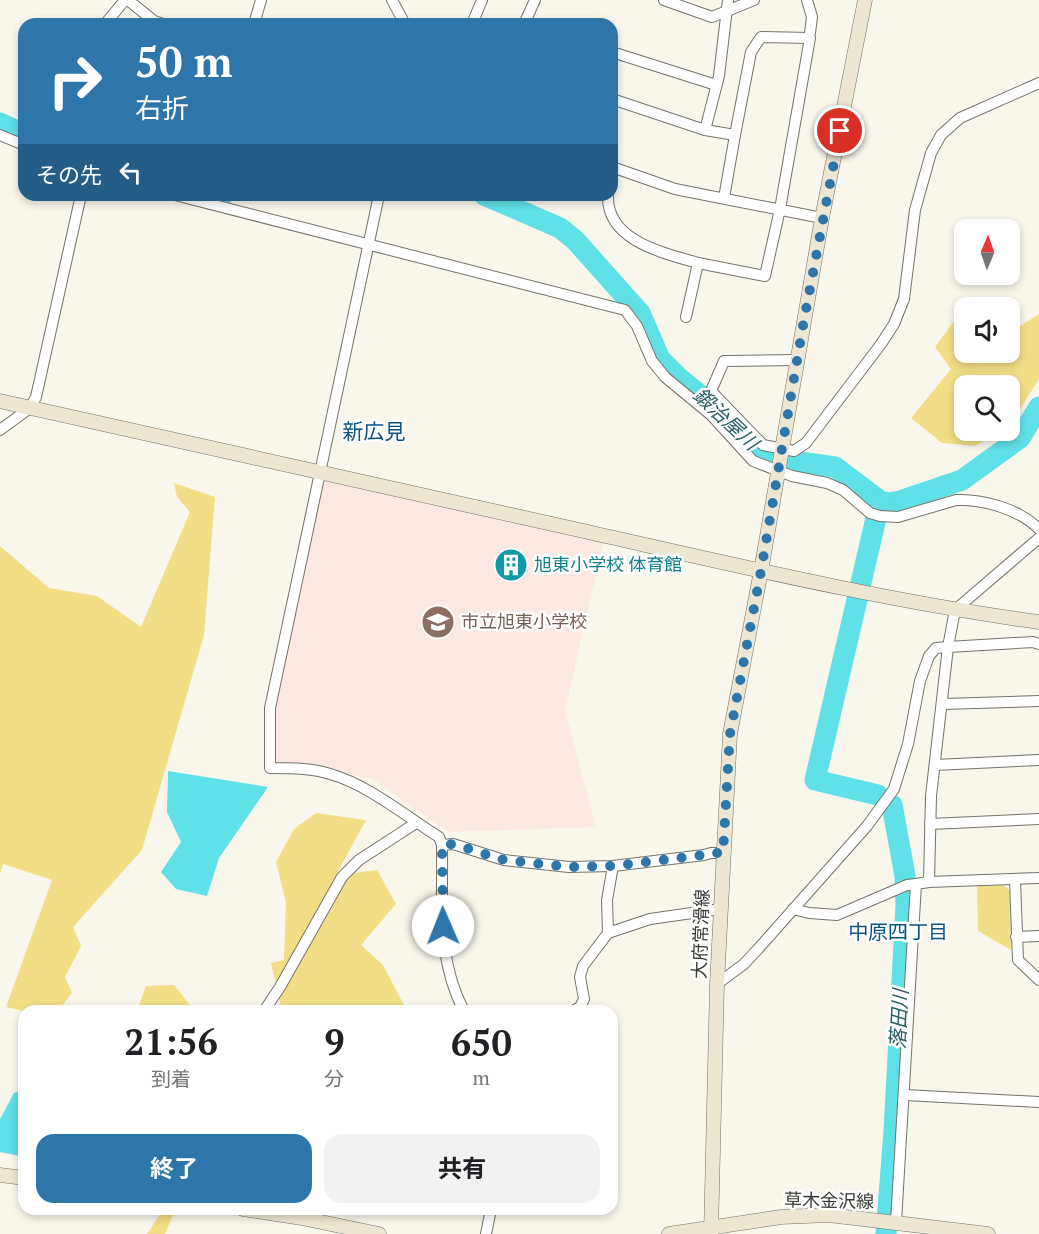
<!DOCTYPE html>
<html lang="ja">
<meta charset="utf-8">
<style>
:root{--surface:#fff;--page:#f2f2f2;--text:#202124;--muted:#757577;--accent:#2e76aa}
body{margin:0;font-family:"PT Serif","Noto Sans JP",serif;background:var(--page);color:var(--text);height:100vh;display:flex;flex-direction:column;font-size:22px;white-space:nowrap}
*{box-sizing:border-box;margin:0}
p{font-size:20px;color:var(--muted)}
.icon{flex:none;width:33px;height:33px;fill:none;stroke:currentColor;stroke-width:2;stroke-linecap:round;stroke-linejoin:round}
.map{position:relative;flex:1;overflow:hidden}
.panel{position:absolute;left:18px;top:1005px;width:600px;height:210px;display:flex;flex-direction:column;background:var(--surface);border-radius:18px;box-shadow:0 3px 9px #0003}
.panel>*{flex:none}
.guide{position:absolute;left:18px;top:18px;width:600px;height:183px;border-radius:18px;box-shadow:0 3px 9px #0003;background:#2e76aa;color:#fff;overflow:hidden}
.needle{width:39px;rotate:2deg}
.fabs{position:absolute;left:954px;top:219px;display:grid;gap:12px}
.fabs a{display:grid;place-items:center;width:66px;height:66px;border-radius:12px;background:var(--surface);box-shadow:0 3px 9px #0003;font-size:30px}
.pin{position:absolute;display:grid;place-items:center;width:51px;height:51px;color:#fff;margin:-26px;border:3px solid #fff;border-radius:50%;box-shadow:0 2px 6px #0007}
.me{position:absolute;width:66px;margin:-33px;rotate:359deg;stroke-linejoin:round;filter:drop-shadow(0 0 4px #0008)}
.turn{display:flex;align-items:center;gap:21px;height:126px;padding:0 18px;font-size:27px}
.turn .icon{width:78px;height:78px;stroke-width:2.5}
.turn b{display:block;font-size:42px;line-height:51px}
.then{display:flex;align-items:center;height:57px;padding:0 18px;background:#0003;gap:12px;font-size:22px}
.eta{display:flex;justify-content:space-evenly;align-items:center;height:102px;text-align:center}
.eta b{font-size:36px;font-weight:700;line-height:42px}
.action{display:flex;gap:12px;margin-top:auto;padding:12px 18px}
.action a{flex:1;height:69px;border-radius:18px;background:var(--accent);color:#fff;font-size:24px;font-weight:700;line-height:69px;text-align:center}
.action a+a{background:var(--page);color:var(--text)}
.map>svg:first-child{display:block}
</style>
<div class="map">
<svg width="1039" height="1234" viewBox="0 0 1039 1234">
<rect width="100%" height="100%" fill="#f9f7ec"/>
<!-- education -->
<path fill="#fce8e2" d="M320 471 605 535 565 711 596 827 448 832 373 779 305 765 277 764 274 759V709Z"/>
<!-- green -->
<g fill="#f2de86">
<path d="M1039 314V379L1010 425V386H964V430L1001 431 975 446 942 443 911 418 951 369 935 347 958 316 964 318V352H1010V329L1014 330Z"/>
<path d="M174 483 215 497 204 635 142 850 73 927 81 946 65 977 72 993 58 1011H24L6 1007 52 880 3 864 0 874V546L49 588 97 596 141 627 190 512 177 497Z"/>
<path d="M316 813 366 820 336 875 377 870 396 904 361 945 383 965 404 1005 401 1011H282L271 963 284 960 286 902 276 862 294 829Z"/>
<path d="M1003 885 1010 891 1011 950 978 931 977 886Z"/>
<path d="M174 985 191 1006 189 1011H137L146 986Z"/>
<path d="M163 1210 173 1215 165 1234H147Z"/>
</g>
<!-- water -->
<g fill="#60e0e7">
<path d="M168 771 268 787 219 858 207 896 176 889 161 872 181 842 167 812Z"/>
<path d="M24 1090V1157L0 1152V1119L14 1093Z"/>
</g>
<g fill="none" stroke-linecap="round" stroke-linejoin="round">
<!-- river -->
<g stroke="#60e0e7" stroke-width="21">
<path d="M0 123 24 134"/>
<path d="M215 195H223"/>
<path d="M484 195 560 228 575 240 640 313 660 359 679 378 710 403 753 450 786 460 835 467 880 501 888 503 900 501 962 480 1020 438 1039 407"/>
<path d="M878 795 815 780 880 501"/>
<path d="M886 1234 894 1131 906 906 905 876 892 805"/>
</g>
<!-- street casing -->
<g stroke="#757369" stroke-width="12">
<g id="street">
<path d="M128 0 154 21 163 24"/>
<path d="M392 0 405 24"/>
<path d="M664 0 712 17 754 0"/>
<path d="M807 0 812 17 810 33"/>
<path d="M105 24 125 0"/>
<path d="M254 24 261 0"/>
<path d="M472 24 482 0"/>
<path d="M524 24 535 0"/>
<path d="M612 52 716 85"/>
<path d="M612 99 705 130 719 76 728 0"/>
<path d="M0 135 24 145"/>
<path d="M612 167 675 189 822 218"/>
<path d="M175 195 625 310 637 326 652 361 665 377 711 415 753 461 792 476 827 483 843 490 870 513 880 516 898 517 956 500C983 499 1019 509 1039 529"/>
<path d="M379 195 270 708V768C290 768 311 768 330 774 367 784 407 817 439 837L442 845C443 902 436 958 464 1011"/>
<path d="M608 195C606 241 664 253 698 263L686 317"/>
<path d="M724 198 735 135"/>
<path d="M698 263 765 276 780 209 810 38 761 37 751 52 735 135 705 130"/>
<path d="M796 360 724 361 711 391 763 445 794 451 806 443 881 344 894 324 904 299 915 210 931 153 941 135 960 118 1039 83"/>
<path d="M0 430 30 408 36 397 81 195"/>
<path d="M942 704 1039 701"/>
<path d="M935 765 1039 760"/>
<path d="M930 824 1039 819"/>
<path d="M442 845 453 844 504 860 569 867 613 866 704 855 711 853H723"/>
<path d="M1015 880 1018 960 1039 980"/>
<path d="M929 882 931 796 948 647 1033 642 1039 644"/>
<path d="M793 909 809 913 837 915 907 885 916 884"/>
<path d="M608 933 650 919 720 909"/>
<path d="M1016 937 1039 936"/>
<path d="M717 984 744 964 758 949 867 826 894 789 908 744 920 681 929 656 936 648 948 647 955 610 1039 538"/>
<path d="M264 1011 280 987 342 877 359 860 416 823"/>
<path d="M573 1011 580 1007 584 999 580 977 583 966 608 933 607 900 613 866"/>
<path d="M905 1095 1039 1102"/>
<path d="M896 1222 916 884 929 882 1039 878"/>
<path d="M486 1234 491 1209"/>
</g>
</g>
<!-- secondary casing -->
<g stroke="#757369" stroke-width="15">
<g id="secondary">
<path d="M0 401C193 445 386 486 579 530 731 564 884 601 1039 622"/>
<path d="M0 1175 24 1178"/>
<path d="M243 1209 302 1218 379 1234"/>
<path d="M669 1234 781 1217 829 1215 988 1234"/>
<path d="M711 1234 717 984 730 734 761 571 822 218 865 0"/>
</g>
</g>
<!-- street -->
<use href="#street" stroke="#fff" stroke-width="10"/>
<!-- secondary -->
<use href="#secondary" stroke="#ece6d2" stroke-width="14"/>
</g>
<g fill="none" stroke-linecap="round" stroke-linejoin="round">
<!-- route -->
<path stroke="#2e76aa" stroke-width="10" stroke-dasharray="0 18" d="M443 926 442 845 453 844 504 860 569 867 613 866 704 855 711 853H723L730 734 761 571 804 320 840 131"/>
</g>
<!-- icons -->
<defs>
<g id="building-disc" transform="scale(1.725)"><circle r="9.5" fill="#0f9aa8" stroke="#fff"/><path d="M-4-6H4V6H1V3H-1V6H-4ZM-2.5-4.3h1.7v1.8h-1.7ZM.8-4.3h1.7v1.8H.8ZM-2.5-1h1.7V.8h-1.7ZM.8-1h1.7V.8H.8Z" fill="#fff"/></g>
<g id="school-disc" transform="scale(1.725)"><circle r="9.5" fill="#8d6e63" stroke="#fff"/><path d="M0-5L7-2L0 1L-7-2ZM-4 1L0 2.5L4 1V4Q0 6-4 4Z" fill="#fff"/></g>
</defs>
<g fill-rule="evenodd">
<use href="#building-disc" x="511" y="565"/>
<use href="#school-disc" x="438" y="622"/>
</g>
<g text-anchor="middle" stroke-width="5" stroke-linejoin="round" paint-order="stroke">
<!-- culture labels -->
<g font-size="18" fill="#0d838f" stroke="#fff" text-anchor="start">
<text x="534" y="571">旭東小学校 体育館</text>
</g>
<!-- education labels -->
<g font-size="18" fill="#785e54" stroke="#fff" text-anchor="start">
<text x="461" y="628">市立旭東小学校</text>
</g>
<!-- street labels -->
<g font-size="18" fill="#3a3935" stroke="#fff">
<text transform="translate(701 934) rotate(-88)" y="6">大府常滑線</text>
<text transform="translate(829 1201) rotate(1)" y="6">草木金沢線</text>
</g>
<!-- water labels -->
<g font-size="20" font-style="italic" fill="#285f62" stroke="#fff">
<text transform="translate(726 419) rotate(43)" y="7">鍛治屋川</text>
<text transform="translate(899 1019) rotate(-87)" y="7">落田川</text>
</g>
<!-- neighbourhood labels -->
<g font-size="20" fill="#0b5482" stroke="#fff">
<text x="898" y="939">中原四丁目</text>
</g>
<!-- quarter labels -->
<g font-size="21" fill="#0b5482" stroke="#fff">
<text x="374" y="439">新広見</text>
</g>
</g>
</svg>
<div class="fabs">
<a><svg class="needle" viewBox="-14 -14 28 28"><path d="M0-13l5 13h-10z" fill="#e53935"/><path d="M0 13l5-13h-10z" fill="#757577"/></svg></a>
<a><svg class="icon" aria-label="sound" viewBox="0 0 24 24"><path d="M4 9h4l5-4v14l-5-4H4zM17 9q2 3 0 6"/></svg></a>
<a><svg class="icon" aria-label="search" viewBox="0 0 24 24"><circle cx="10" cy="10" r="6"/><path d="M15 15l6 6"/></svg></a>
</div>
<div class="pin" style="left:840px;top:131px;background:#d93025"><svg class="icon" aria-label="arrive" viewBox="0 0 24 24"><path d="M6 21V4h12l-3 4 3 4H6"/></svg></div>
<svg class="me" style="left:443px;top:926px" viewBox="-20 -20 40 40"><circle r="19" fill="#fff"/><path d="M0-13L10 11 0 6-10 11z" fill="#2e76aa"/></svg>
<div class="guide">
<div class="turn"><svg class="icon" aria-label="right" viewBox="0 0 24 24"><path d="M7 20v-9h11M14 6l5 5-5 5"/></svg><div><b>50 m</b>右折</div></div>
<div class="then">その先<svg class="icon" aria-label="left" viewBox="0 0 24 24"><path d="M17 20v-9H6M10 6l-5 5 5 5"/></svg></div>
</div>
<section class="panel">
<div class="eta">
<div><b>21:56</b><p>到着</p></div>
<div><b>9</b><p>分</p></div>
<div><b>650</b><p>m</p></div>
</div>
<div class="action"><a>終了</a><a>共有</a></div>
</section>
</div>
